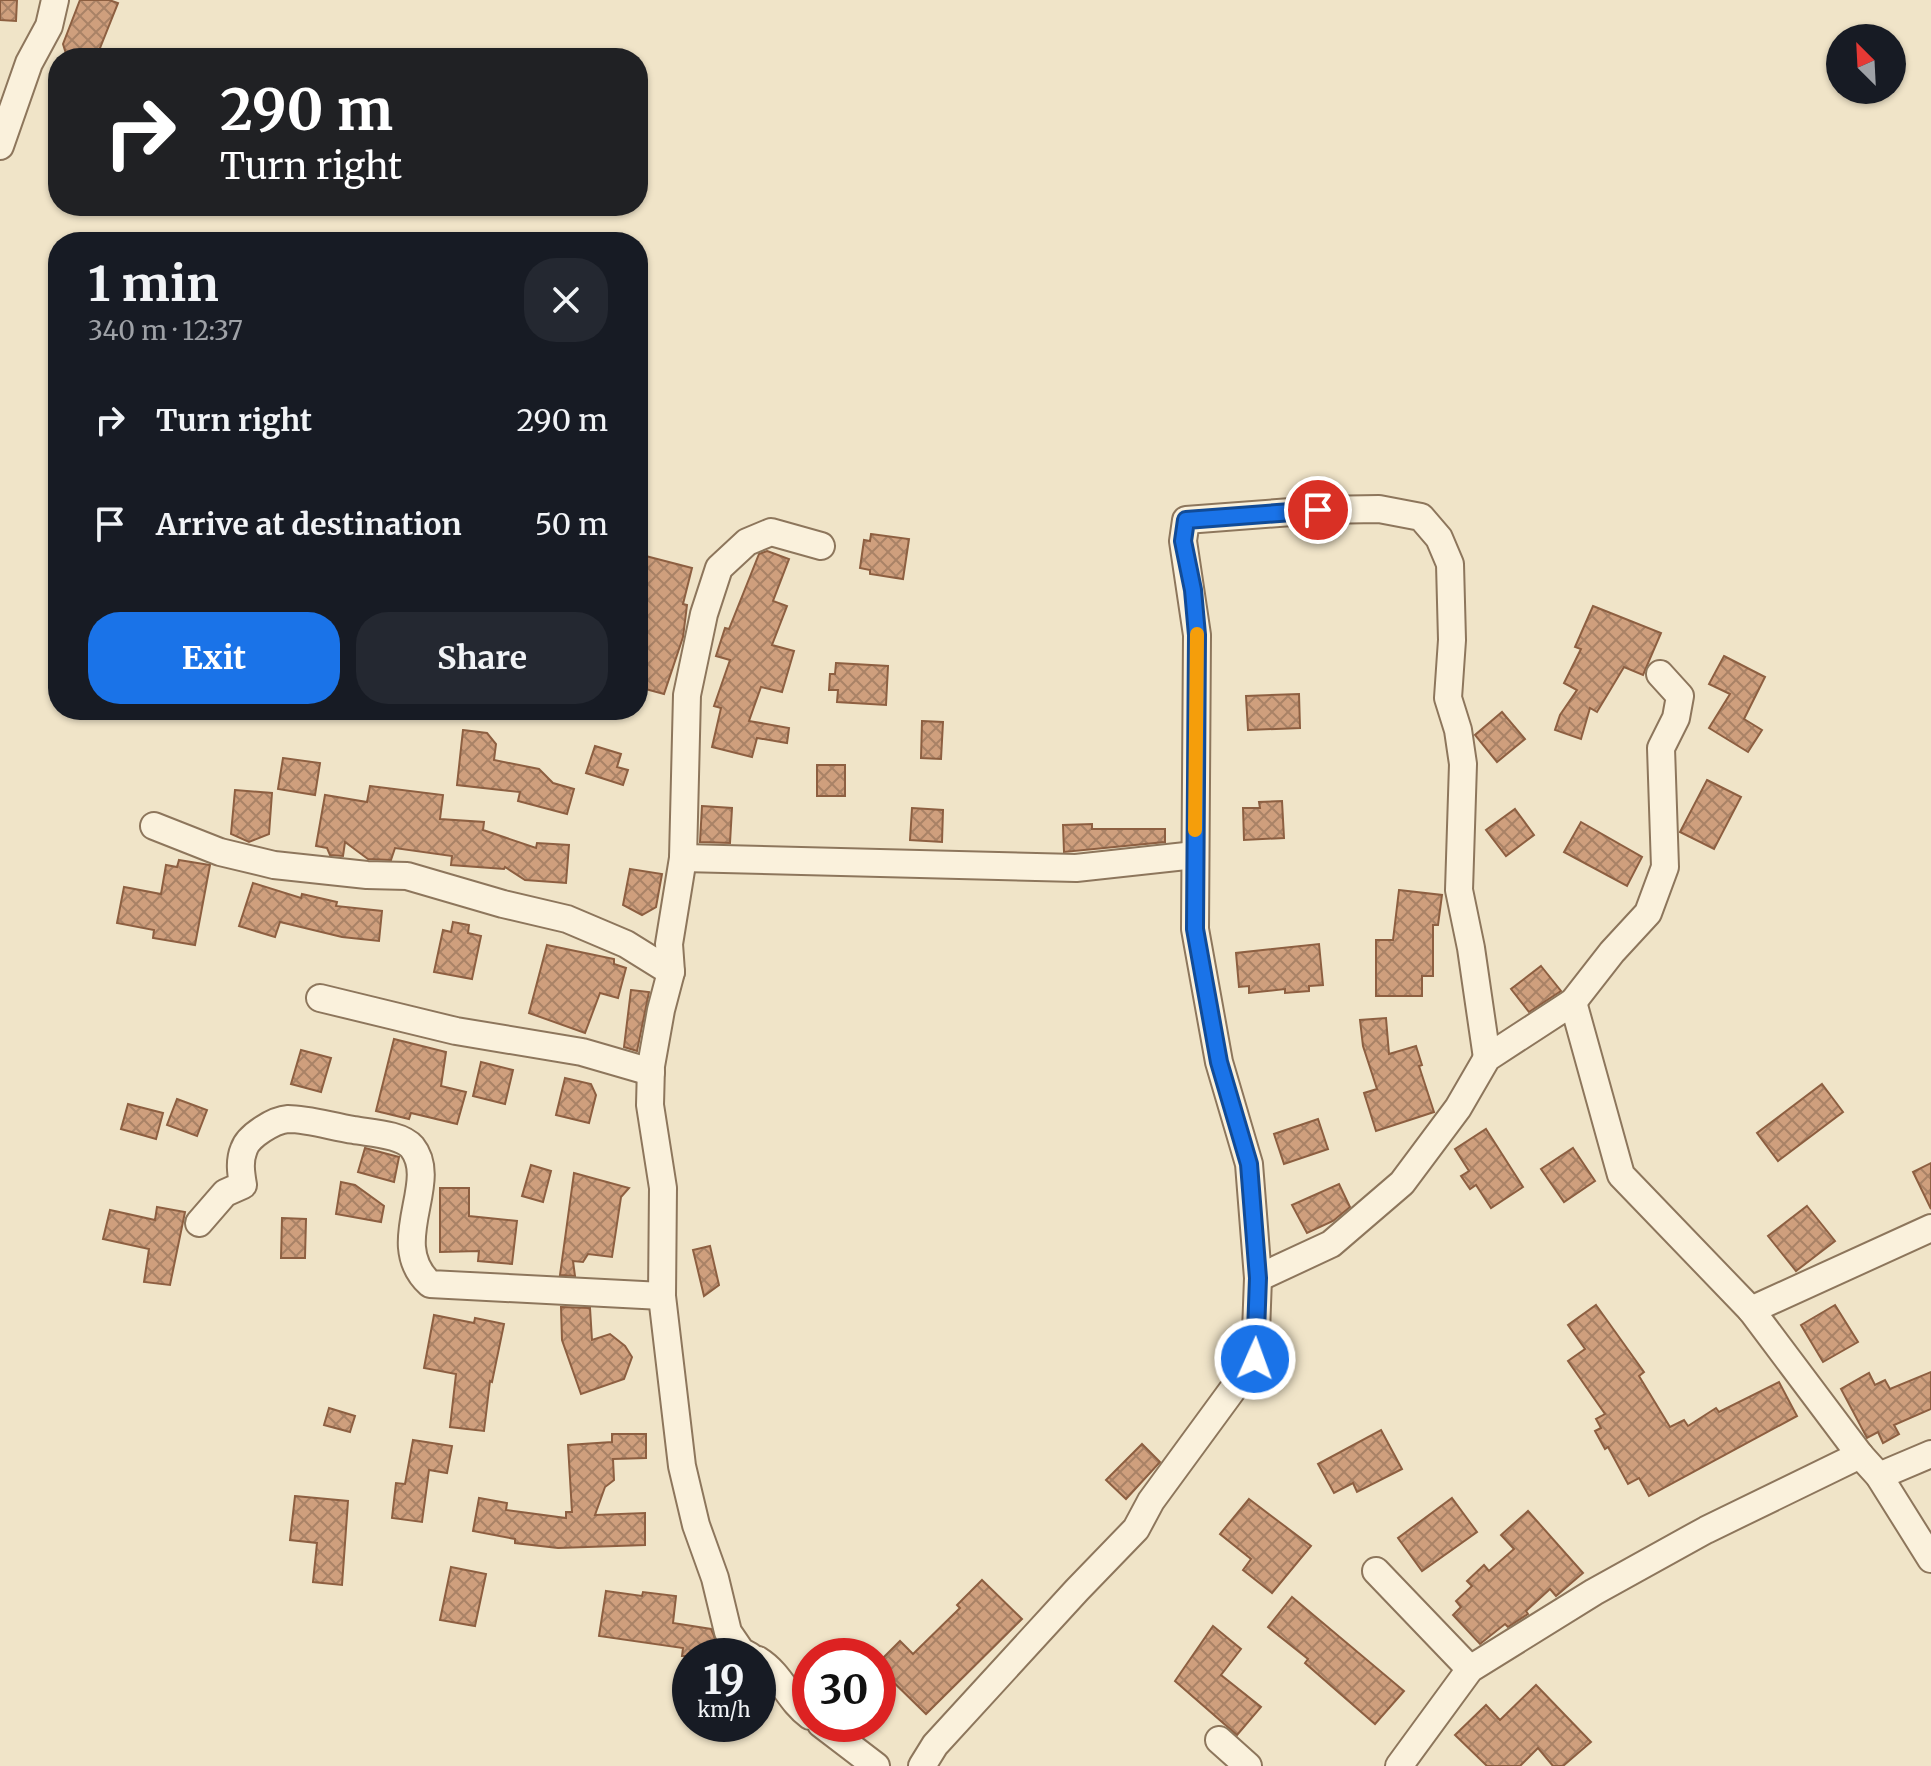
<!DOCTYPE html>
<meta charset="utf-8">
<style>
:root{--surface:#171b24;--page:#242831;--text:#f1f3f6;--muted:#9ea1a6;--accent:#1a73e8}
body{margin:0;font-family:Merriweather,serif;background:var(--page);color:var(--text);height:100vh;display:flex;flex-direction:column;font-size:30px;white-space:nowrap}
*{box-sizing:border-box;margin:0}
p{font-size:26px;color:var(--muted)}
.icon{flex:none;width:44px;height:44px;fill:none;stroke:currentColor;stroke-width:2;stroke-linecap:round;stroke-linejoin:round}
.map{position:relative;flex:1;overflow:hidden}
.sheet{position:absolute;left:48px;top:232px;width:600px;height:488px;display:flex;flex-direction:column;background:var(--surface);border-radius:32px;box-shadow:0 2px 6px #0004}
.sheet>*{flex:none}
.banner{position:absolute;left:48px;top:48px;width:600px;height:168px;border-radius:32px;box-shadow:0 2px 6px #0004;background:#202124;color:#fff;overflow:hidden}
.needle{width:52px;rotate:336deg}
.controls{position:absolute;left:1826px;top:24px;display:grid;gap:16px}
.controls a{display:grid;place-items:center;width:80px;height:80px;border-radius:50%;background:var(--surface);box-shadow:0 2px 6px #0004;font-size:40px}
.speed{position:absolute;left:672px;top:1638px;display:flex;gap:16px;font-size:40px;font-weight:700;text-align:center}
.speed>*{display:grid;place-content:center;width:104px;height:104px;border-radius:50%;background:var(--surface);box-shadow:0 2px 6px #0004;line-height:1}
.speed small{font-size:20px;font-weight:400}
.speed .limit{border:12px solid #d22;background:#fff;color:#111}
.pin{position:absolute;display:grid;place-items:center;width:68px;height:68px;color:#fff;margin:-34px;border:4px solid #fff;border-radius:50%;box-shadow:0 2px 8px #0007}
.me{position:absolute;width:88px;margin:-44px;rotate:2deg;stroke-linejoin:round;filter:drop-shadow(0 0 6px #0008)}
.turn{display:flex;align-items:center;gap:28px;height:168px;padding:0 40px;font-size:36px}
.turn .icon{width:104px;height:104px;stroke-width:2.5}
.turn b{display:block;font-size:56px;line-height:68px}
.round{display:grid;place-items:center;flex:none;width:84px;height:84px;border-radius:32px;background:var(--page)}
.summary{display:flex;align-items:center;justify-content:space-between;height:136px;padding:0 40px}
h1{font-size:48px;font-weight:700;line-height:60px}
.button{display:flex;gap:16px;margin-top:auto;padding:16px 40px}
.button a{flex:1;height:92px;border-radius:32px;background:var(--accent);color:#fff;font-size:32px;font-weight:700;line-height:92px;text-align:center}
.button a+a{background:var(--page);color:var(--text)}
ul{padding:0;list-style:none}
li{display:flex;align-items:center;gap:24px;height:104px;padding:0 40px}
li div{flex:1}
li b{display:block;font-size:30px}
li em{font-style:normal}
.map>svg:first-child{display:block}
</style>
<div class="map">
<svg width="1931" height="1766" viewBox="0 0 1931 1766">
<defs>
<pattern id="building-cross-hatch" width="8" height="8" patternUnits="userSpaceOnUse" patternTransform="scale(2)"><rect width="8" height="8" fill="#cf9f7d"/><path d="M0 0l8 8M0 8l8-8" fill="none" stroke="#a98266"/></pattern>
</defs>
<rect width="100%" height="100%" fill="#f0e4c8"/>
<!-- building -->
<g fill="url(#building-cross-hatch)" stroke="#8d5f41" stroke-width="2">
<path d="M0 0H17L16 21 0 20Z"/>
<path d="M80 0H109L118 3 96 58 67 57 63 44Z"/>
<path d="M871 534 909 539 903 579 870 574V570L860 568 864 540 870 541Z"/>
<path d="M767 551 789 559 773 601 787 606 772 645 794 651 782 692 761 687 749 721 789 728 787 743 757 738 752 757 712 747 721 708 714 706 730 660 716 656 725 628 729 629 759 554Z"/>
<path d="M638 554 692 568 683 604 687 605 683 637 664 694 638 687Z"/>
<path d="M1593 606 1661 633 1643 675 1624 667 1597 712 1590 708 1581 739 1555 730 1560 715 1577 690 1564 683 1581 649 1575 647Z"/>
<path d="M1724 656 1765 677 1744 719 1762 730 1748 752 1709 728 1730 694 1709 684Z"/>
<path d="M836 663 888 666 886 705 837 702 838 690H829L830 674H835Z"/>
<path d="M1299 694 1300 728 1248 730 1246 696Z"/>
<path d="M1502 712 1525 739 1497 762 1475 735Z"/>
<path d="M922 721 943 722 941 759 921 758Z"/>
<path d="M463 730 487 733 496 744 494 760 539 769 553 783 574 789 567 814 518 801 520 792 457 785Z"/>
<path d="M595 746 621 754 617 767 628 770 623 785 586 773Z"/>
<path d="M283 758 320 763 315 795 278 789Z"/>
<rect x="817" y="765" width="28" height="31"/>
<path d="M1707 780 1741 797 1714 849 1680 832Z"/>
<path d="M370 786 443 795 440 819 484 822 483 830 536 848 537 843 569 845 566 883 525 880 505 867 504 869 451 865 452 856 395 848 391 860 368 859 345 842 343 856 330 855 327 848 316 846 325 795 367 802Z"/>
<path d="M235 790 272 793 269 834 249 842 231 834Z"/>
<path d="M1282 801 1284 838 1244 840 1243 808H1260L1259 802Z"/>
<path d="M702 806 732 808 730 843 700 842Z"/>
<path d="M912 808 943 810 942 842 910 840Z"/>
<path d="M1515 809 1534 835 1506 856 1486 830Z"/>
<path d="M1581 822 1642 857 1627 886 1564 852Z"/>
<path d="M1092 824V829H1165V842L1064 852 1063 825Z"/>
<path d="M179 860 210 865 195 945 153 938 154 930 117 923 124 887 161 894 166 865 177 867Z"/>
<path d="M630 869 662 874 656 907 642 915 623 905Z"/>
<path d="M253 883 301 898 302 894 337 902 336 906 382 911 379 941 342 937 280 922 275 937 239 926Z"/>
<path d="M1399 890 1442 895 1438 925H1433V976H1422V996H1376V940H1393Z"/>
<path d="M453 922 469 925 468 933 481 936 472 979 434 972 443 930 451 932Z"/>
<path d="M1319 944 1323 985 1309 986V991L1285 993V989L1249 993V986L1239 987 1236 953Z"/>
<path d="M547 945 614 959V964L626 968 618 998 600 993 585 1033 529 1013Z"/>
<path d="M1541 966 1561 991 1529 1012 1511 989Z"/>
<path d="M631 990 649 992 637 1051 624 1047Z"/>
<path d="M1386 1018 1389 1054 1416 1046 1422 1065 1419 1066 1434 1112 1376 1131 1364 1093 1377 1089 1363 1046 1360 1020Z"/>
<path d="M394 1039 446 1052 441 1086 466 1092 457 1124 411 1113 409 1119 376 1111Z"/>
<path d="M301 1050 331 1058 321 1092 291 1084Z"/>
<path d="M481 1062 513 1070 505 1104 473 1096Z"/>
<path d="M565 1078 591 1084 596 1095 589 1123 556 1115Z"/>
<path d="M1822 1084 1843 1112 1778 1161 1757 1133Z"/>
<path d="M177 1099 207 1110 197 1136 167 1125Z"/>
<path d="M128 1104 163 1113 156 1139 121 1129Z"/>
<path d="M1318 1119 1328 1149 1284 1164 1274 1134Z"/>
<path d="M1486 1129 1523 1187 1491 1208 1476 1185 1470 1189 1461 1176 1469 1171 1455 1149Z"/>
<path d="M365 1148 399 1157 394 1182 358 1172Z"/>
<path d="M1573 1148 1595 1181 1564 1202 1541 1169Z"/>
<path d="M1931 1163V1209L1913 1172Z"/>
<path d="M531 1165 551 1171 543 1202 522 1196Z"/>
<path d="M574 1173 629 1188 621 1197 612 1257 588 1254 583 1262 573 1261 575 1276 560 1275Z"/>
<path d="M341 1182 355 1185 384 1206 381 1222 336 1214Z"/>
<path d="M1339 1184 1350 1207 1333 1221 1307 1233 1292 1205Z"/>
<path d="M440 1188H469V1216L517 1221 512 1264 478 1261 479 1251 440 1252Z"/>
<path d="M1807 1206 1835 1241 1796 1271 1768 1236Z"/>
<path d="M157 1207 185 1212 170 1285 144 1282 149 1249 103 1239 110 1210 155 1220Z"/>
<path d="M282 1218 306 1219 305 1258H281Z"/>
<path d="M710 1246 719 1285 704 1296 693 1250Z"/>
<path d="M1596 1305 1644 1372 1639 1376 1670 1427 1684 1420 1688 1426 1716 1408 1719 1412 1779 1382 1797 1416 1649 1496 1639 1478 1628 1484 1608 1447 1605 1449 1595 1431 1601 1428 1596 1419 1605 1414 1568 1361 1585 1349 1568 1325Z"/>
<path d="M1835 1305 1858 1342 1823 1362 1801 1325Z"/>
<path d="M561 1307 590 1308 592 1340 610 1334 625 1346 632 1357 624 1379 581 1394 562 1340Z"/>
<path d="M434 1315 474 1323 475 1318 504 1324 492 1382 490 1381 484 1431 450 1427 456 1374 424 1368Z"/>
<path d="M1931 1372V1409L1894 1425 1899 1434 1883 1443 1878 1432 1867 1438 1841 1389 1869 1373 1875 1385 1885 1380 1890 1389Z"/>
<path d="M329 1408 355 1416 350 1432 324 1425Z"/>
<path d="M1381 1430 1402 1469 1357 1492 1353 1483 1334 1493 1318 1464Z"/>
<path d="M612 1434H646V1458L613 1459 614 1480 605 1487 595 1515 645 1513V1545L558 1548 515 1543V1539L473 1531 479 1498 507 1503 506 1510 566 1518V1512H572L568 1445 612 1442Z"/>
<path d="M413 1440 452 1446 447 1473 429 1470 422 1522 392 1518 396 1483 405 1484Z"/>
<path d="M1142 1444 1160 1462 1126 1499 1106 1480Z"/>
<path d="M295 1496 348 1501 342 1585 313 1582 317 1543 290 1540Z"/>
<path d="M1452 1498 1477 1532 1422 1571 1398 1538Z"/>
<path d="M1249 1499 1311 1546 1272 1593 1243 1570 1251 1559 1220 1534Z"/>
<path d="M1528 1511 1583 1573 1556 1596 1550 1589 1526 1611 1528 1614 1508 1627 1505 1624 1480 1644 1453 1615 1461 1607 1456 1601 1472 1586 1467 1581 1484 1565 1489 1571 1514 1549 1501 1535Z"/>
<path d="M451 1567 486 1574 475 1626 440 1620Z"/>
<path d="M982 1580 1022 1619 926 1714 878 1667V1663L900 1641 913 1654 960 1608 957 1605Z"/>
<path d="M606 1591 642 1596 643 1592 676 1596 673 1623 711 1629 720 1649 719 1656H682L683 1648 599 1636Z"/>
<path d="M1292 1597 1404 1691 1375 1724 1305 1663 1308 1659 1268 1627Z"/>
<path d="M1213 1626 1241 1649 1221 1675 1261 1707 1237 1735 1175 1681Z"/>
<path d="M1536 1685 1591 1742 1563 1766H1553L1538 1748 1520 1766H1487L1455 1735 1486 1705 1500 1720Z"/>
</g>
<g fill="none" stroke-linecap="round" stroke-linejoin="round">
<!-- minor casing -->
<g stroke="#8d765c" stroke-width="30">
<g id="minor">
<path d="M0 146 29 63 49 26 55 0"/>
<path d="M154 826 220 852 274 865 367 875 407 876 503 904 567 919 626 944 671 972 661 1010 651 1066 650 1105 663 1188 662 1296 682 1466 696 1525 715 1578 728 1632 741 1651 750 1656"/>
<path d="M683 858 1076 868 1195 855"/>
<path d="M671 972 669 944 683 858 687 695 704 614 719 568 747 542 771 532 821 546"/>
<path d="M320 998 456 1031 582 1052 651 1072"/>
<path d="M1573 1002 1612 952 1648 913 1665 867 1661 748 1676 718 1680 696 1660 674"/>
<path d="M199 1223 225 1193 243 1185C241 1173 239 1161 244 1149 248 1136 274 1120 288 1119 309 1119 333 1127 354 1130 370 1133 401 1134 412 1147 441 1183 385 1243 430 1284L662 1296"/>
<path d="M1258 1278 1331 1244 1402 1183 1458 1108 1487 1058 1573 1002 1621 1175 1751 1310 1860 1455 1879 1476 1931 1559"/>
<path d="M1751 1310 1931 1228"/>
<path d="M1879 1476 1931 1454"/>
<path d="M1376 1571 1470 1669"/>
<path d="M758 1660C782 1675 788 1700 810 1716"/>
<path d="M821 1724 876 1766"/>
<path d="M1219 1740 1248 1766"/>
<path d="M922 1766 935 1745 1077 1590 1136 1529 1151 1501 1255 1359 1258 1278 1249 1164 1219 1062 1195 929 1197 635 1183 541 1186 520 1318 510 1379 509 1421 517 1439 538 1450 564 1452 640 1448 698 1458 730 1463 764 1459 890 1471 948 1487 1058"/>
<path d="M1399 1766 1470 1669 1594 1592 1706 1530 1860 1455"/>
</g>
</g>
<!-- minor -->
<use href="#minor" stroke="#faf1dc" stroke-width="26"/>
</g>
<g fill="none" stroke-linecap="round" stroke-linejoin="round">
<!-- route casing -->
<g stroke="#114b97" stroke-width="20">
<path id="route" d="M1255 1359 1258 1278 1249 1164 1219 1062 1195 929 1197 635 1193 590 1183 541 1186 520 1318 510"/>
</g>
<!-- route -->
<use href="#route" stroke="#1a73e8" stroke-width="14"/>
<!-- slow -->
<path stroke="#f59e0b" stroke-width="14" d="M1195 830 1197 634"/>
</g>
</svg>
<div class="controls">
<a><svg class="needle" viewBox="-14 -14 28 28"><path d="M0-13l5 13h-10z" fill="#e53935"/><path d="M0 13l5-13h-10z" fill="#9ea1a6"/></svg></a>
</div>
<div class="speed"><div>19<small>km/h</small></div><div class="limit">30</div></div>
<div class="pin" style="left:1318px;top:510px;background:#d93025"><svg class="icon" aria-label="arrive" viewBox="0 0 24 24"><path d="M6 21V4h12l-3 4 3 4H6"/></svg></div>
<svg class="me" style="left:1255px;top:1359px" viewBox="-20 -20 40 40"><circle r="17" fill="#1a73e8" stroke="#fff" stroke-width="3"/><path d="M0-11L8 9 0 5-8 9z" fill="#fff"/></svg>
<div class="banner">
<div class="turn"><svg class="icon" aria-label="right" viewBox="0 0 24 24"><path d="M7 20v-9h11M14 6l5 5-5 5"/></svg><div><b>290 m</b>Turn right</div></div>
</div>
<section class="sheet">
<div class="summary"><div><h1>1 min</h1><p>340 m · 12:37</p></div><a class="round"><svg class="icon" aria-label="close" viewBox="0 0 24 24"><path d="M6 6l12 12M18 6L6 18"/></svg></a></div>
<ul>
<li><svg class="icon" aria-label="right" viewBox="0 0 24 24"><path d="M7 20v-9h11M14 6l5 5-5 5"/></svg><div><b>Turn right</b></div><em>290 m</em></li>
<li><svg class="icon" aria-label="arrive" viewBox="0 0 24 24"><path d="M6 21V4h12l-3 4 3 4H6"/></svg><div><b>Arrive at destination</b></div><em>50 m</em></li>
</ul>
<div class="button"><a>Exit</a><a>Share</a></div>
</section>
</div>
